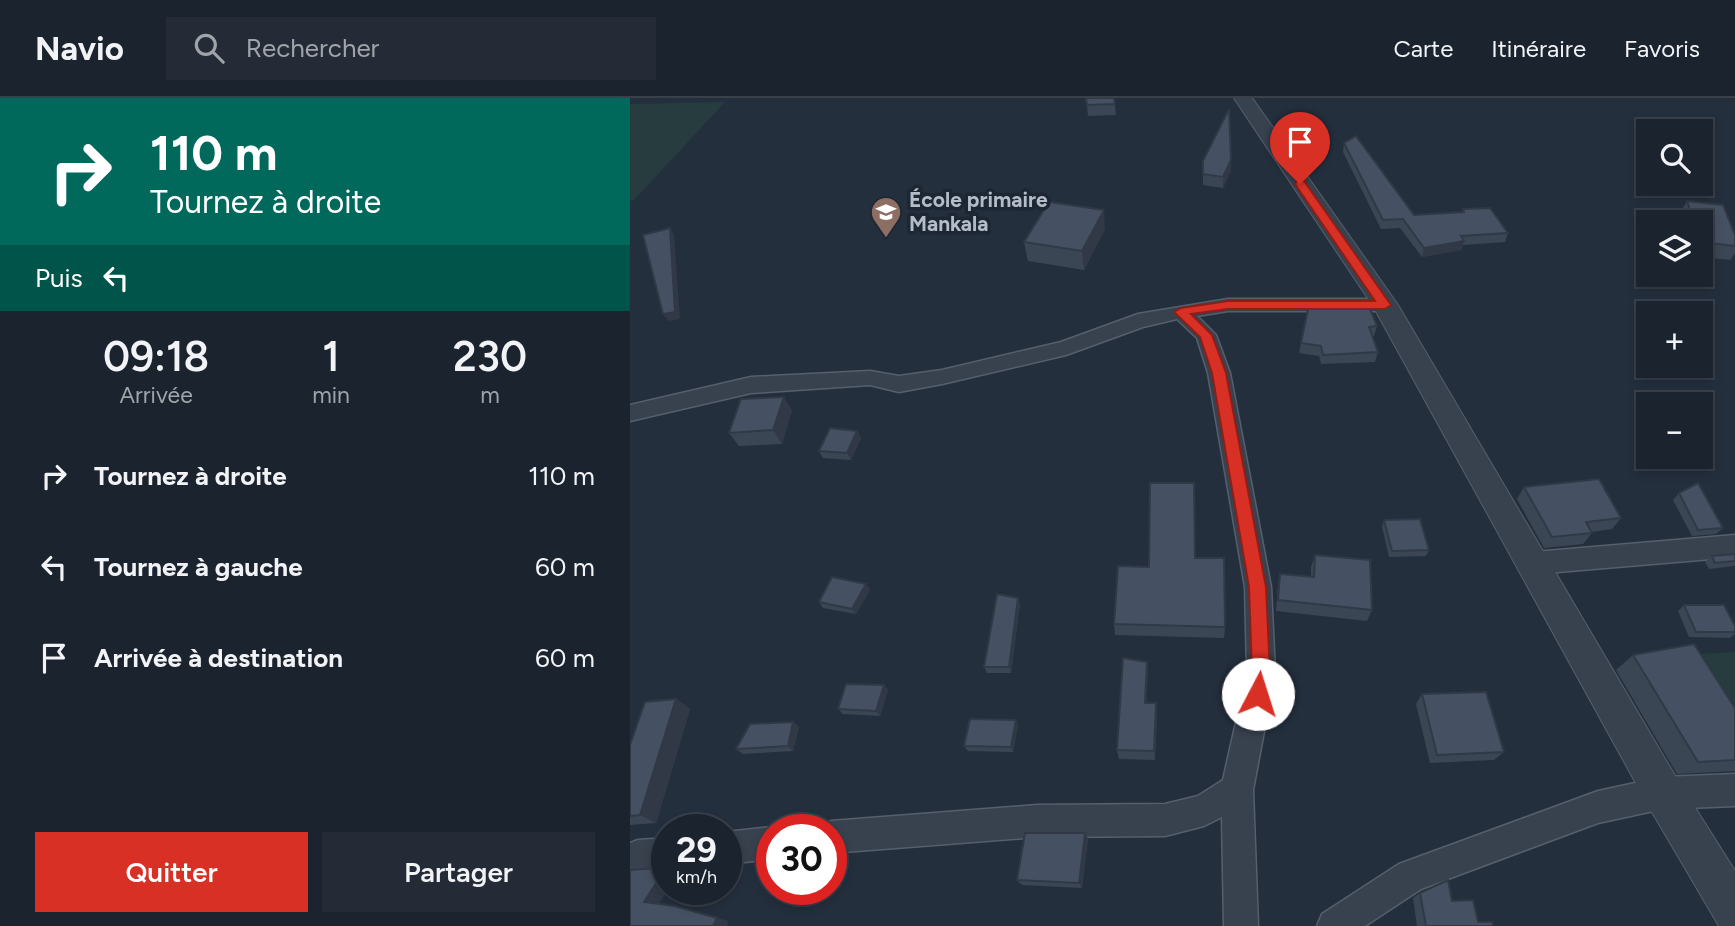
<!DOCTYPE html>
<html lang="fr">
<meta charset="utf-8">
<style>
:root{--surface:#1b232e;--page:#242b36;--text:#f1f3f6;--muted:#a0a4aa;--line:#39404a;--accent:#d93025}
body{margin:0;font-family:Figtree,sans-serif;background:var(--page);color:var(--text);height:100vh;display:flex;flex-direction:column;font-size:26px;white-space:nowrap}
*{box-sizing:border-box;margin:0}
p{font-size:23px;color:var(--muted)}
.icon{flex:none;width:38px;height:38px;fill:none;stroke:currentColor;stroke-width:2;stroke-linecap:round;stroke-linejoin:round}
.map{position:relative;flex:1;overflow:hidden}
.side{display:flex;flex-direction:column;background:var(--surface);width:630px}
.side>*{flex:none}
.guide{background:#00695c;color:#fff;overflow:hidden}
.buttons{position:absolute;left:1006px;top:21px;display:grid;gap:14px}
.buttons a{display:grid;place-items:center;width:77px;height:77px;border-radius:0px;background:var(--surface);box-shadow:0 4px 10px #0003,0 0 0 2px var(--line);font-size:35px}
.speed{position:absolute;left:21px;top:716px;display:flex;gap:14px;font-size:35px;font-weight:700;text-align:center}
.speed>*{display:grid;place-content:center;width:91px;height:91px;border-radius:50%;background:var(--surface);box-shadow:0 4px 10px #0003,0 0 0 2px var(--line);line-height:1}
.speed small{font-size:18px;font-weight:400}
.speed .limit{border:10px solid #d22;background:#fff;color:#111}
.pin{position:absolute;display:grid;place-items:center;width:60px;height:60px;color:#fff;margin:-72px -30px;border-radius:50% 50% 50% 0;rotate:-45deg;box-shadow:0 0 7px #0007}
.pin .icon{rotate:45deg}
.me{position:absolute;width:77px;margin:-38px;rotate:5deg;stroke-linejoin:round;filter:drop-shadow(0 0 5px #0008)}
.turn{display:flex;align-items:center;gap:24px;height:147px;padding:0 35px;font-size:32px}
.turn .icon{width:91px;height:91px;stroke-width:2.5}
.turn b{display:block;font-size:49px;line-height:60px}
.then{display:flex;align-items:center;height:66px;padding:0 35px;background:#0003;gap:14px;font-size:26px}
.eta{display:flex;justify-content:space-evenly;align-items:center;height:119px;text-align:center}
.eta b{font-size:42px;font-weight:600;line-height:49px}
.button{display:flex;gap:14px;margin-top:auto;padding:14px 35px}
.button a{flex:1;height:80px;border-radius:0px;background:var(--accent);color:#fff;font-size:28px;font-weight:600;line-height:80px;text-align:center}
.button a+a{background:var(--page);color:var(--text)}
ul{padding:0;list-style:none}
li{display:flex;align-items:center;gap:21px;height:91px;padding:0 35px}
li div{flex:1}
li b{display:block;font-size:26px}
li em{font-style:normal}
header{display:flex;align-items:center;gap:42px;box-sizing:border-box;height:98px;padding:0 35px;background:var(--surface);border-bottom:2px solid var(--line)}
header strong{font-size:33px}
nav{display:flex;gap:38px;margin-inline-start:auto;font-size:24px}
.search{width:490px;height:63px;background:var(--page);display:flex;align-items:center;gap:18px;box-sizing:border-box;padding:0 24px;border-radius:0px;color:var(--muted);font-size:26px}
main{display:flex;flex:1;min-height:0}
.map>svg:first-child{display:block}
</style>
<header>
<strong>Navio</strong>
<div class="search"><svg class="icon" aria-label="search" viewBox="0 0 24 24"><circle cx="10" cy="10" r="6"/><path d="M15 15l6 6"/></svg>Rechercher</div>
<nav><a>Carte</a><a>Itinéraire</a><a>Favoris</a></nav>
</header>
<main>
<section class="side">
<div class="guide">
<div class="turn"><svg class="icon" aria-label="right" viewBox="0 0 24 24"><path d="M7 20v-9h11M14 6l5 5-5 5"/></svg><div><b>110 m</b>Tournez à droite</div></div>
<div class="then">Puis<svg class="icon" aria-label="left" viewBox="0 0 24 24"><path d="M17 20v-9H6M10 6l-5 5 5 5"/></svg></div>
</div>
<div class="eta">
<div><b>09:18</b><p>Arrivée</p></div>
<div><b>1</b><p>min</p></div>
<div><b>230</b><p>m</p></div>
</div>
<ul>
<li><svg class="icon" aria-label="right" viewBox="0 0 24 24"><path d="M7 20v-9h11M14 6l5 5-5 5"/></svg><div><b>Tournez à droite</b></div><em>110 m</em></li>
<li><svg class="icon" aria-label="left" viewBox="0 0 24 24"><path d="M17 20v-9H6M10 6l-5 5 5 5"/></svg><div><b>Tournez à gauche</b></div><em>60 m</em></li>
<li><svg class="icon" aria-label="arrive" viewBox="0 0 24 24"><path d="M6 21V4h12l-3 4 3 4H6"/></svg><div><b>Arrivée à destination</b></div><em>60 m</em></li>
</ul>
<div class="button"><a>Quitter</a><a>Partager</a></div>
</section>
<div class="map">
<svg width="1105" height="828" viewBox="0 0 1105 828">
<rect width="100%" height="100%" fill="#242f3e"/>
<!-- green -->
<g fill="#263c3f">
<path d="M95 4 4 102 0 103V6Z"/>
<path d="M1105 554V628L1068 556Z"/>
</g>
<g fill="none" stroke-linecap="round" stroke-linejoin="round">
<!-- minor casing -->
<g stroke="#565f6c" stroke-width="3">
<g id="minor">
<path d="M598 201H755L762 203 765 207 762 211 755 213H598L567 218 586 237 600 275 641 489 645 575 623 692 628 828H594L592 719 574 728 535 738 407 739 201 755V732H188L190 728 201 723 407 707 535 706 568 698 593 682 617 575 615 489 578 275 567 240 547 221 513 229 436 257 312 286 269 294 240 287 121 295 0 323V307L121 279 240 273 269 278 312 272 431 244 508 216Z"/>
<path d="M1105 437V459L904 476 895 473 891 465 895 457 904 454Z"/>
<path d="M1105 676V708L1033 711 968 725 791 791 735 828H687L692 816 769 766 968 693 1033 679Z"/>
<path d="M142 729 149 732H142V761L96 766V734Z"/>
<path d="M37 740V772L10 774 0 778V745L8 742Z"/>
</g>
</g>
<!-- tertiary casing -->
<g stroke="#565f6c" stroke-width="2">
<path id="tertiary" d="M604 0H622L768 207 1047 681 1105 773V828H1089L1019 709 743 208Z"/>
</g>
<!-- minor -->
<use href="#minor" fill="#38414e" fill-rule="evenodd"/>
<!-- tertiary -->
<use href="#tertiary" fill="#38414e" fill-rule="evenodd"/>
</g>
<!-- wall -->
<g fill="#3b4654">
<path d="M456 0H484L486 17 458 18Z"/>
<path d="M714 45 784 117 832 114 833 111 878 135 875 144 833 147 831 152 792 159 770 130 751 131 713 54Z"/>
<path d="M601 62V73L593 90 573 87V63Z"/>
<path d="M1057 103 1105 137V155L1100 162 1071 159V124H1051L1049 117Z"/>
<path d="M475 131 454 172 398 163 394 144Z"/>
<path d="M679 206 747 228 744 238H742L748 254 745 264 691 266 689 258 669 255Z"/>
<path d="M162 312 152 346 109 348 99 335Z"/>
<path d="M227 333 231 340 221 362 193 360 189 353Z"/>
<path d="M894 389 991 420 982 431 961 434 962 435 953 446 914 450 887 401Z"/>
<path d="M1049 395 1093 430 1086 436 1062 438 1043 402Z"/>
<path d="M754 422 799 452 796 458 759 459 752 429Z"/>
<path d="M1105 456V467L1104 468 1079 471 1075 464 1082 458Z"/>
<path d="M685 457 742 512 737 523 646 513 648 487 650 476 681 479V469Z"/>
<path d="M565 460 595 529 594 540 485 537 484 526 519 469Z"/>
<path d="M236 486 240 492 226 516 193 510 189 504Z"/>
<path d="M390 506 381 575H357L354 569Z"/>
<path d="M1054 507 1105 528V536L1100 540 1059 539 1048 513Z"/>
<path d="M1003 557 1105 610V673L1047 676 986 572Z"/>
<path d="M517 564 518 574 516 605 527 615 525 662 489 661 487 652Z"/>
<path d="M254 587 258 592 250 618 213 616 208 611Z"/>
<path d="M792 596 874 654 864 662 800 665 786 606Z"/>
<path d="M46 601 60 611 26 725 0 727V647Z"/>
<path d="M163 624 169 629 163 653 113 656 106 651Z"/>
<path d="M388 627 383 654 338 653 334 648Z"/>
<path d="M455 735 458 741 452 790 392 787 387 782Z"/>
<path d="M790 795 822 803 848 824 863 828H787L783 800Z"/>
</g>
<!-- shaded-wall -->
<g fill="#303945">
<path d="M601 62V73L593 90V79Z"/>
<path d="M474 112 475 131 454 172 452 153Z"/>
<path d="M40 130 44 137 50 221 38 223 33 216Z"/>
<path d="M834 143 831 152 792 159 794 150Z"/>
<path d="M154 299 162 312 152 346 143 332Z"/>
<path d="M227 333 231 340 221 362 217 355Z"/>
<path d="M236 486 240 492 226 516 222 511Z"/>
<path d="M388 500 390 506 381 575 379 569Z"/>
<path d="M517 564 518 574 516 615 515 605Z"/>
<path d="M254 587 258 592 250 618 246 613Z"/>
<path d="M46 601 60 611 26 725 10 717Z"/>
<path d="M526 605 527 615 525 662 524 653Z"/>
<path d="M386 622 388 627 383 654 381 649Z"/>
<path d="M163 624 169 629 163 653 158 648Z"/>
<path d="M455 735 458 741 452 790 449 785Z"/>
<path d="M25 770 37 774V791H38L28 807 14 804Z"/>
<path d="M87 820 99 823 97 828H83Z"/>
</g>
<!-- building -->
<g fill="#455162" stroke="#303945" stroke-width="2">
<path d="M456 0H484L485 6 457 7Z"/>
<path d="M599 11 601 62 593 79 573 76V63Z"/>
<path d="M726 38 784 117 834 114 833 111 860 110 878 135 831 138 834 143 794 150 773 121 753 122 714 45Z"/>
<path d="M1057 103 1093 107 1105 137V148L1071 144V124H1064Z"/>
<path d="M419 104 474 112 452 153 394 144Z"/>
<path d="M40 130 45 214 33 216 13 137Z"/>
<path d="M679 206H738L747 228 739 229 748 254 693 257 691 248 671 245Z"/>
<path d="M154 299 143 332 99 335 111 301Z"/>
<path d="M200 330 227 333 217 355 189 353Z"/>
<path d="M969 381 991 420 956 424 962 435 922 439 894 389Z"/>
<path d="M520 385H564L565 460H594L595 529 484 526 488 468 519 469Z"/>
<path d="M1068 385 1093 430 1068 432 1049 395Z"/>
<path d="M790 421 799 452 762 453 754 422Z"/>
<path d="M1105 456V463L1085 465 1082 458Z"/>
<path d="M685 457 740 462 742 512 648 502 650 476 684 479Z"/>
<path d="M202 479 236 486 222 511 189 504Z"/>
<path d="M367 496 388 500 379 569H354Z"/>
<path d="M1054 507H1094L1105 528V534H1066Z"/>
<path d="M1064 546 1105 610V662L1068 664 1003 557Z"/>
<path d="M493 560 517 564 515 605H526L524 653 487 652Z"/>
<path d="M216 586 254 587 246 613 208 611Z"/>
<path d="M856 594 874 654 807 657 792 596Z"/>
<path d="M46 601 10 717 0 718V647L15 604Z"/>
<path d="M340 621 386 622 381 649 334 648Z"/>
<path d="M163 624 158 648 106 651 120 626Z"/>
<path d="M395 735H455L449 785 387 782Z"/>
<path d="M25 770 34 773 14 804 45 808 87 820 83 828H0V772Z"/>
<path d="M818 782 822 803 843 802 848 824H862L863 828H796L790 795Z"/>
</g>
<!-- route -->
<path fill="#d93025" stroke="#8d1f18" stroke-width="2" d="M667 83H674L761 207 755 211H598L561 216 582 237 596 275 636 489 640 575 634 603 628 605 621 603 618 596 622 575 619 489 582 275 570 239 544 214 551 210 598 203H745L665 86Z"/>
<!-- icons -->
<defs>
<g id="school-pin" transform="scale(1.575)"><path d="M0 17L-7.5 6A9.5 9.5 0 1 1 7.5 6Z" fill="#8d6e63" stroke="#1d2633"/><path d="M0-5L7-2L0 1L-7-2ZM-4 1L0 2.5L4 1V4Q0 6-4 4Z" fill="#fff"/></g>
</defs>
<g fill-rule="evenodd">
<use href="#school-pin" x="256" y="114"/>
</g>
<g text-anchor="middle" stroke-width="7" stroke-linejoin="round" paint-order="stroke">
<!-- far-poi labels -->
<g font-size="21" font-weight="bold" fill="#b4bcc9" stroke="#1d2633" text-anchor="start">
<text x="279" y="109">École primaire<tspan x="279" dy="24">Mankala</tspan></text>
</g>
</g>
</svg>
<div class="buttons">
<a><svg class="icon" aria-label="search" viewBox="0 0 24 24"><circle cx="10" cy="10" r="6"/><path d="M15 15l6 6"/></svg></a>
<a><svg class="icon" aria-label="layers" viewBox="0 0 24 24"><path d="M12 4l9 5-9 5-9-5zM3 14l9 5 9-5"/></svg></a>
<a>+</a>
<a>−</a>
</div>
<div class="speed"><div>29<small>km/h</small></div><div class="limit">30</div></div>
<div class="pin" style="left:670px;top:86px;background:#d93025"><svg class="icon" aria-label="arrive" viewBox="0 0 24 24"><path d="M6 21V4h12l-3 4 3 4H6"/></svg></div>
<svg class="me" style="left:628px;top:596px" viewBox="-20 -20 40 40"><circle r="19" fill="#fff"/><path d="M0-13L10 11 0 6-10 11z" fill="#d93025"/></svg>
</div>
</main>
